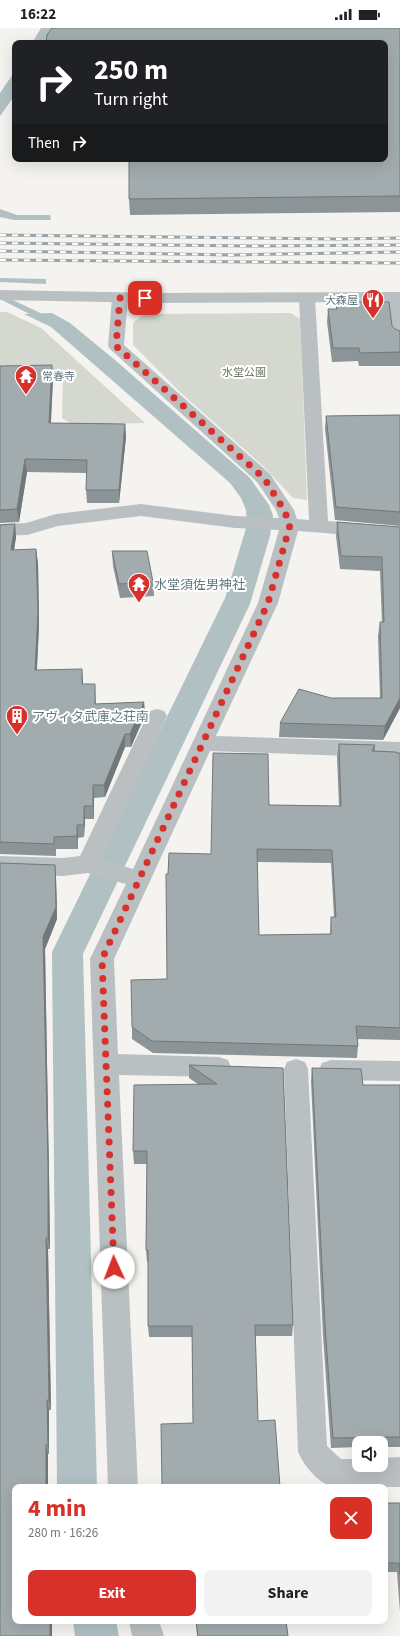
<!DOCTYPE html>
<meta charset="utf-8">
<style>
:root{--surface:#fff;--page:#f2f2f2;--text:#202124;--muted:#757577;--accent:#d8312b}
body{margin:0;font-family:"Source Sans 3","Noto Sans JP",sans-serif;background:var(--page);color:var(--text);height:100vh;display:flex;flex-direction:column;font-size:15px;white-space:nowrap}
*{box-sizing:border-box;margin:0}
p{font-size:13px;color:var(--muted)}
.icon{flex:none;width:22px;height:22px;fill:none;stroke:currentColor;stroke-width:2;stroke-linecap:round;stroke-linejoin:round}
.map{position:relative;flex:1;overflow:hidden}
.sheet{position:absolute;left:12px;top:1456px;width:376px;height:140px;display:flex;flex-direction:column;background:var(--surface);border-radius:8px;box-shadow:0 4px 16px #0002}
.sheet>*{flex:none}
.hud{position:absolute;left:12px;top:12px;width:376px;height:122px;border-radius:8px;box-shadow:0 4px 16px #0002;background:#202124;color:#fff;overflow:hidden}
.fabs{position:absolute;left:352px;top:1408px;display:grid;gap:8px}
.fabs a{display:grid;place-items:center;width:36px;height:36px;border-radius:8px;background:var(--surface);box-shadow:0 4px 16px #0002;font-size:20px}
.pin{position:absolute;display:grid;place-items:center;width:34px;height:34px;color:#fff;margin:-17px;border-radius:8px;box-shadow:0 2px 6px #0006}
.me{position:absolute;width:44px;margin:-22px;rotate:358deg;stroke-linejoin:round;filter:drop-shadow(0 0 3px #0008)}
.turn{display:flex;align-items:center;gap:14px;height:84px;padding:0 16px;font-size:18px}
.turn .icon{width:52px;height:52px;stroke-width:2.5}
.turn b{display:block;font-size:28px;line-height:34px}
.then{display:flex;align-items:center;height:38px;padding:0 16px;background:#0003;gap:8px;font-size:15px}
.round{display:grid;place-items:center;flex:none;width:42px;height:42px;border-radius:8px;background:var(--page)}
.summary{display:flex;align-items:center;justify-content:space-between;height:68px;padding:0 16px}
h1{font-size:24px;font-weight:700;line-height:30px;color:var(--accent)}
.action{display:flex;gap:8px;margin-top:auto;padding:8px 16px}
.action a{flex:1;height:46px;border-radius:8px;background:var(--accent);color:#fff;font-size:16px;font-weight:700;line-height:46px;text-align:center}
.action a+a{background:var(--page);color:var(--text)}
.status{display:flex;justify-content:space-between;align-items:center;height:28px;padding:0 20px;background:var(--surface);direction:ltr}
.status svg{height:11px;fill:currentColor}
.map>svg:first-child{display:block}
</style>
<div class="status"><b>16:22</b><svg viewBox="0 0 49 12"><path d="M0 12V9h3v3zM5 12V6h3v6zM10 12V3h3v9zM15 12V0h3v12zM26 1h20v11H26zM47 4h2v5h-2z"/></svg></div>
<div class="map">
<svg width="400" height="1608" viewBox="0 0 400 1608">
<rect width="100%" height="100%" fill="#f4f3f0"/>
<!-- green -->
<g fill="#d4d8cf">
<path d="M0 284H7L41 300 145 395 74 397 62 390 63 344 0 346Z"/>
<path d="M291 285 300 291 307 472 293 470 263 438 180 364 133 317V295L144 286Z"/>
</g>
<!-- water -->
<g fill="#b1c1c3">
<path d="M41 0H56L47 15H32Z"/>
<path d="M15 43V67L0 88V65Z"/>
<path d="M0 181 17 187H50L51 192H14L0 189Z"/>
<path d="M0 250 46 251V256L0 254Z"/>
<path d="M52 285 70 295 115 332 250 450 269 477 273 487 270 508 250 576 83 926 97 1459H57L52 924 225 570 247 497 246 482 241 470 230 455 51 299 24 286Z"/>
<path d="M73 1593H116L119 1608H75Z"/>
</g>
<g fill="none" stroke-linecap="round" stroke-linejoin="round">
<!-- stream -->
<path fill="#b1c1c3" fill-rule="evenodd" d="M0 266 51 290 52 292 48 294H45L0 271Z"/>
<!-- minor -->
<g fill="#bac0c2" fill-rule="evenodd">
<path d="M395 264 400 265V315L394 313 392 310 387 269 389 266Z"/>
<path d="M120 265 126 267 128 270 124 317 270 446 294 482 297 491 309 492 299 270 301 267 307 265 313 267 315 270 328 493 400 499V511L298 503 278 575 216 708 400 714V730L210 723 114 931 118 1026 219 1029 228 1032 231 1039 228 1046 219 1049 119 1047 138 1459H108L90 931 126 856 88 845 63 848 0 846V828L63 830 80 828 147 688 150 683 157 681 164 683 167 688 101 831 133 841 258 575 279 502 235 500 141 488 58 498 27 507 0 508V496L26 495 56 486 141 476 235 488 279 490 276 482 257 454 110 321 108 318 112 270 114 267Z"/>
<path d="M296 1031 305 1034 308 1041 327 1418 341 1431H359V1437H381V1430L400 1429V1459H331C317 1453 304 1438 298 1424L284 1041 287 1034Z"/>
<path d="M331 1032 400 1033V1053L331 1052 322 1049 319 1042 322 1035Z"/>
<path d="M129 1593H159L164 1608H132Z"/>
</g>
<!-- tertiary -->
<path fill="#bac0c2" fill-rule="evenodd" d="M0 262 157 265 400 264V274L157 275 0 272Z"/>
<!-- rail casing -->
<g stroke="#9aa3a6" stroke-width="3">
<g id="rail">
<path d="M0 207 337 211 400 210"/>
<path d="M0 215 250 218 400 217"/>
<path d="M0 223 233 227 400 224"/>
<path d="M0 232 400 235"/>
</g>
</g>
<!-- rail -->
<use href="#rail" stroke="#fff" stroke-width="2" stroke-dasharray="6" stroke-linecap="butt"/>
</g>
<!-- wall -->
<g fill="#8b9496" fill-rule="evenodd">
<path d="M400 0V184L130 187 129 171Z"/>
<path d="M336 274 392 298 395 301 400 303V338H359L358 333 332 334 327 294 328 281H336Z"/>
<path d="M52 337 53 350 51 395 125 396 126 409 119 475H87L86 462 87 445 27 444 19 494 0 495V338Z"/>
<path d="M400 387V498L335 492 325 401 326 388Z"/>
<path d="M337 494 400 499V680L383 712 279 709 280 695 331 670H380L378 608 380 594H382L380 543 340 541 336 508Z"/>
<path d="M15 496 16 509 14 522 38 534 39 598 37 642 83 656H95L96 676 144 674 145 687 131 719H125L105 769 94 770V791H85L84 809 78 810V821H56V828L0 826V497Z"/>
<path d="M112 523 153 554 154 568 120 570 113 538Z"/>
<path d="M339 716 375 717V723L400 725V1012L357 1011 358 1018 357 1030 153 1025 132 1011V999L167 951 168 846 211 826 269 777 339 778 337 729ZM257 834 331 835 334 889H331L330 906 259 907Z"/>
<path d="M0 835 55 837 56 849 57 891 45 921 49 1148 50 1221H48L51 1382H49V1426H48V1459H15V1593H52V1608H0Z"/>
<path d="M189 1037 283 1040 293 1297 292 1308H255L193 1395 192 1309H149L148 1298V1234H147L146 1222 147 1136H134L133 1123 198 1056 189 1050Z"/>
<path d="M312 1040 363 1057H400V1419H381V1415H359V1419L331 1420 323 1308 311 1053Z"/>
<path d="M385 1475H400V1584L397 1544H385Z"/>
<path d="M196 1593H286L288 1608H197Z"/>
</g>
<!-- shaded-wall -->
<g fill="#71787a">
<path d="M52 337 53 350 50 408 49 395Z"/>
<path d="M125 396 126 409 119 475V462Z"/>
<path d="M25 431 27 444 19 494 17 481Z"/>
<path d="M15 496 16 509 12 535 11 522Z"/>
<path d="M36 521 38 534 39 598 36 655 35 642Z"/>
<path d="M82 641 83 654V669L82 656Z"/>
<path d="M400 670V680L383 712 385 698Z"/>
<path d="M144 674 145 687 131 719 130 706Z"/>
<path d="M125 706V719L105 769 104 757Z"/>
<path d="M93 757 94 770V791L93 778Z"/>
<path d="M84 778 85 791 84 809Z"/>
<path d="M77 797 78 810V821L77 808Z"/>
<path d="M55 837 56 849 57 891 45 921 49 1148 50 1221 48 1210 43 909Z"/>
<path d="M46 1210 48 1221 51 1382 49 1372Z"/>
<path d="M47 1372 49 1382V1426L48 1416Z"/>
<path d="M46 1417 48 1426V1459H46Z"/>
<rect x="50" y="1593" width="2" height="15"/>
</g>
<!-- building -->
<g fill="#a2acaf" stroke="#71787a" fill-rule="evenodd">
<path d="M52 0H400V168L129 171V131H385V15H46L47 7Z"/>
<path d="M336 274H389L392 298 395 301 400 303V324L360 325 359 320H333L328 281H337Z"/>
<path d="M52 337 49 395 125 396 119 462H86L87 432 25 431 17 481 0 482V338Z"/>
<path d="M400 387V484L336 479 326 388Z"/>
<path d="M337 494 400 499V670L385 698 280 695 299 661 331 670H382L380 594H384L382 529 341 528Z"/>
<path d="M15 496 11 522 36 521 38 585 35 642 82 641V656H95V676L144 674 130 706H125L104 757H93V778H84V797H77V808L54 809V816L0 814V497Z"/>
<path d="M112 523H147L153 554 119 556Z"/>
<path d="M339 716 375 717 372 723 396 724V725H400V1000L356 998 358 1018 152 1013 132 999 131 952 167 951 166 846H168L169 825 211 826 213 725 268 726 269 777 341 778ZM257 821 332 822 336 889H331V906L259 907Z"/>
<path d="M0 835 55 837 56 879 43 909 48 1136V1210H46L49 1372H47L48 1416 46 1417V1459H15V1593H50V1608H0Z"/>
<path d="M189 1037 283 1040 293 1297H255L258 1393 275 1392 280 1459H162L161 1396 193 1395 192 1298H148V1222H146L147 1123H133L134 1057 217 1056Z"/>
<path d="M312 1040 361 1041 363 1057H400V1409L333 1410 325 1297Z"/>
<path d="M385 1475H400V1547L399 1535H385Z"/>
<path d="M196 1593H286L288 1608H198Z"/>
</g>
<g fill="none" stroke-linecap="round" stroke-linejoin="round">
<!-- route -->
<path stroke="#d8312b" stroke-width="7" stroke-dasharray="0 12.6" d="M114 1240 102 931 268 575 290 497 284 482 264 450 116 318 120 270H145"/>
</g>
<!-- icons -->
<defs>
<g id="restaurant-pin" transform="scale(1.15)"><path d="M0 17L-7.5 6A9.5 9.5 0 1 1 7.5 6Z" fill="#d8312b" stroke="#fff"/><path d="M-5-6h1v4h1v-4h1v4h1v-4h1v5L-1.5 .5V6h-2V.5L-5-1ZM5-6V6H3V1.5H1.5Q1.5-4 5-6Z" fill="#fff"/></g>
<g id="temple-pin" transform="scale(1.15)"><path d="M0 17L-7.5 6A9.5 9.5 0 1 1 7.5 6Z" fill="#d8312b" stroke="#fff"/><path d="M0-6L5-2H3V0L6.5 2.5H4V6H1.5V3h-3V6H-4V2.5H-6.5L-3 0V-2H-5Z" fill="#fff"/></g>
<g id="building-pin" transform="scale(1.15)"><path d="M0 17L-7.5 6A9.5 9.5 0 1 1 7.5 6Z" fill="#d8312b" stroke="#fff"/><path d="M-4-6H4V6H1V3H-1V6H-4ZM-2.5-4.3h1.7v1.8h-1.7ZM.8-4.3h1.7v1.8H.8ZM-2.5-1h1.7V.8h-1.7ZM.8-1h1.7V.8H.8Z" fill="#fff"/></g>
</defs>
<g fill-rule="evenodd">
<use href="#restaurant-pin" x="373" y="272"/>
<use href="#temple-pin" x="26" y="348"/>
<use href="#temple-pin" x="139" y="556"/>
<use href="#building-pin" x="17" y="688"/>
</g>
<g text-anchor="middle" stroke-width="4" stroke-linejoin="round" paint-order="stroke">
<!-- far-poi labels -->
<g font-size="11" fill="#64787f" stroke="#fff" text-anchor="end">
<text x="358" y="276">大森屋</text>
<text x="42" y="352" text-anchor="start">常春寺</text>
</g>
<!-- far-park labels -->
<g font-size="11" fill="#6b7762" stroke="#fff">
<text x="244" y="348">水堂公園</text>
</g>
<!-- poi labels -->
<g font-size="13" fill="#64787f" stroke="#fff" text-anchor="start">
<text x="154" y="561">水堂須佐男神社</text>
<text x="32" y="693">アヴィタ武庫之荘南</text>
</g>
</g>
</svg>
<div class="fabs">
<a><svg class="icon" aria-label="sound" viewBox="0 0 24 24"><path d="M4 9h4l5-4v14l-5-4H4zM17 9q2 3 0 6"/></svg></a>
</div>
<div class="pin" style="left:145px;top:270px;background:#d93025"><svg class="icon" aria-label="arrive" viewBox="0 0 24 24"><path d="M6 21V4h12l-3 4 3 4H6"/></svg></div>
<svg class="me" style="left:114px;top:1240px" viewBox="-20 -20 40 40"><circle r="19" fill="#fff"/><path d="M0-13L10 11 0 6-10 11z" fill="#d8312b"/></svg>
<div class="hud">
<div class="turn"><svg class="icon" aria-label="right" viewBox="0 0 24 24"><path d="M7 20v-9h11M14 6l5 5-5 5"/></svg><div><b>250 m</b>Turn right</div></div>
<div class="then">Then<svg class="icon" aria-label="right" viewBox="0 0 24 24"><path d="M7 20v-9h11M14 6l5 5-5 5"/></svg></div>
</div>
<section class="sheet">
<div class="summary"><div><h1>4 min</h1><p>280 m · 16:26</p></div><a class="round" style="background:#d93025;color:#fff"><svg class="icon" aria-label="close" viewBox="0 0 24 24"><path d="M6 6l12 12M18 6L6 18"/></svg></a></div>
<div class="action"><a>Exit</a><a>Share</a></div>
</section>
</div>
